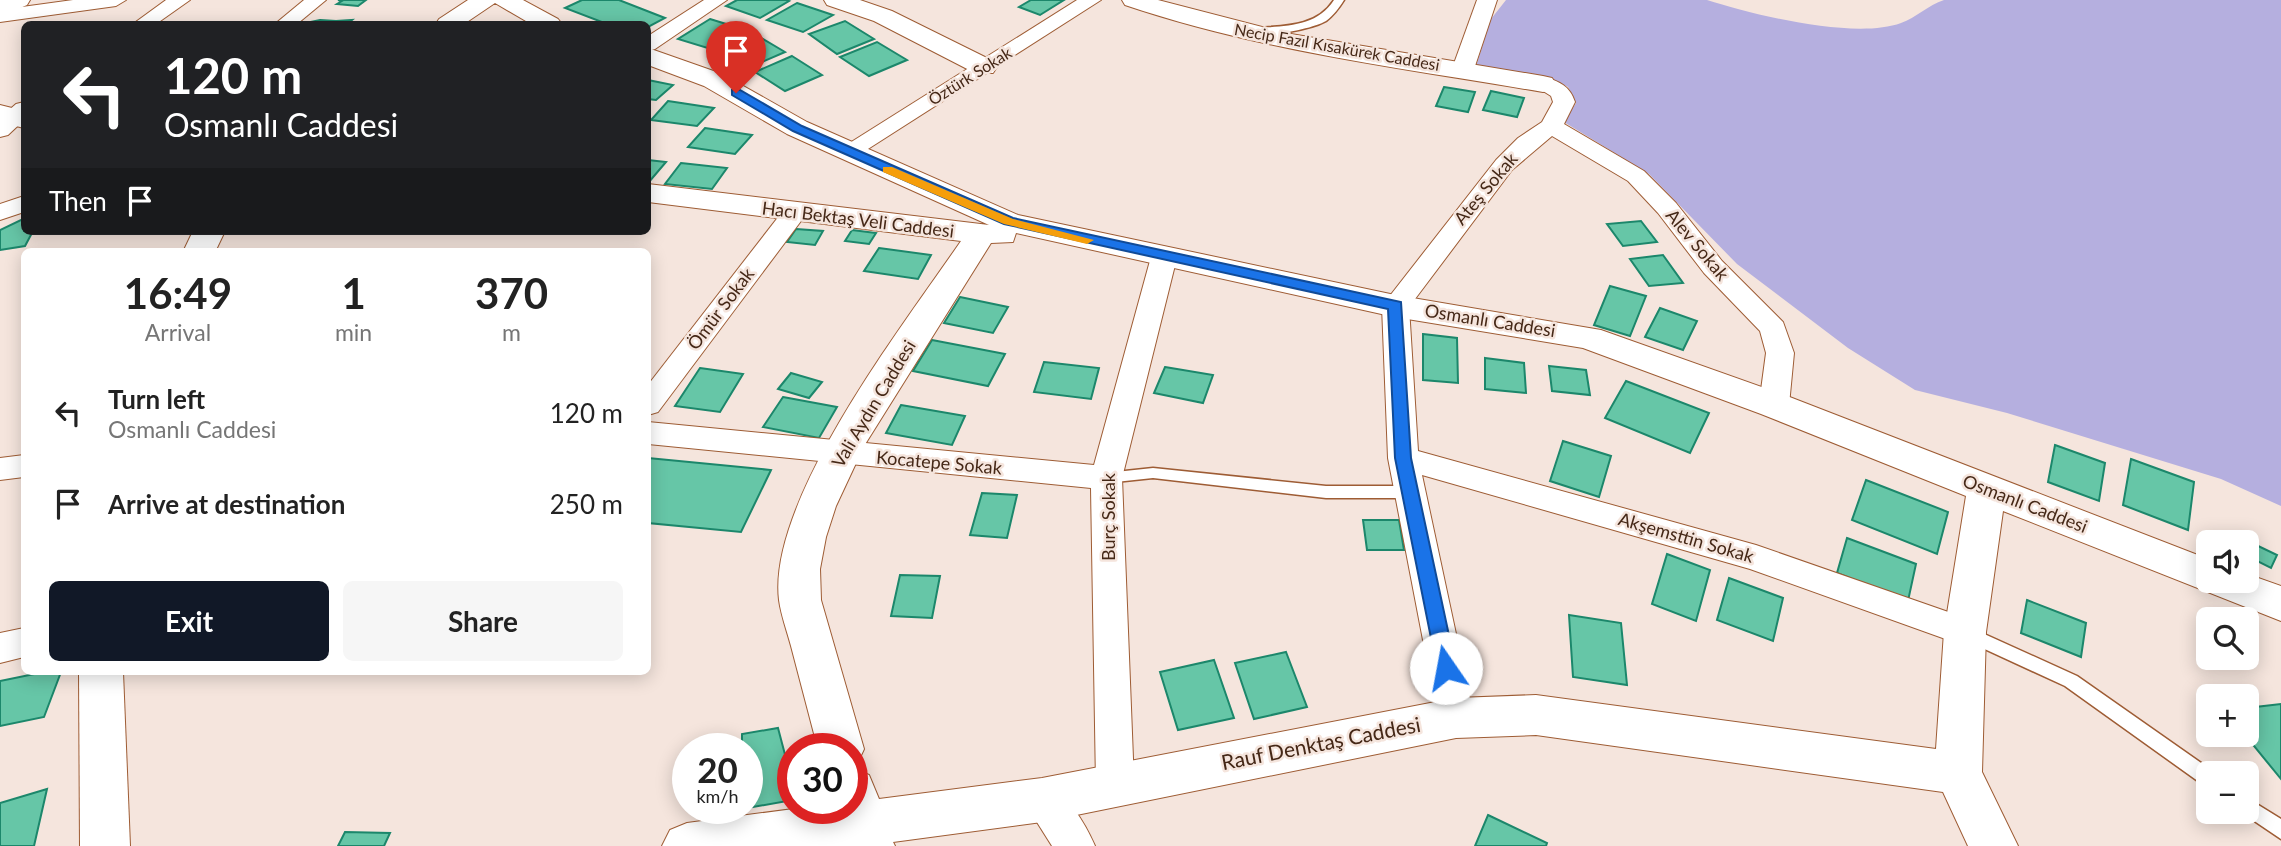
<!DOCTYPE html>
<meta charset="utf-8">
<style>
:root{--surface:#fff;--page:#f6f6f6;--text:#222;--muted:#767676;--accent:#111827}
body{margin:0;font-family:Lato,sans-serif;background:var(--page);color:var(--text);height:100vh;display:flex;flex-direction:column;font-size:26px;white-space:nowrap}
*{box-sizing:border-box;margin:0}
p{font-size:23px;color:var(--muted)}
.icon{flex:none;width:38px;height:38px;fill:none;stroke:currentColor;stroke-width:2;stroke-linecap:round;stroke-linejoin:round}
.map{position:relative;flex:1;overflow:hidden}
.sheet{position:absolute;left:21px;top:248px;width:630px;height:427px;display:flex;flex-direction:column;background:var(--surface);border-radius:10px;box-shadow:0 4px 18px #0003}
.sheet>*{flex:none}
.guide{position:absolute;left:21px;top:21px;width:630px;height:214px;border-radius:10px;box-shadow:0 4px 18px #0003;background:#202124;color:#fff;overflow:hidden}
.tools{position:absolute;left:2196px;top:530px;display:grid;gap:14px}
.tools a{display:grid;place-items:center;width:63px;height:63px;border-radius:10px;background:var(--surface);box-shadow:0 4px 18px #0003;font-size:35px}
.speed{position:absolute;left:672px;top:733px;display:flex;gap:14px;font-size:35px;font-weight:700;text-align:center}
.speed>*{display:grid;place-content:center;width:91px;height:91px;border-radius:50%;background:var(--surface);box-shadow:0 4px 18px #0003;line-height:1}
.speed small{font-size:18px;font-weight:400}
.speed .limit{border:10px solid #d22;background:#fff;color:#111}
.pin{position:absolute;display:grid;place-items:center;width:60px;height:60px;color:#fff;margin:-72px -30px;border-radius:50% 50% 50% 0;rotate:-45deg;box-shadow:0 0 7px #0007}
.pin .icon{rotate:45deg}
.me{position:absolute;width:77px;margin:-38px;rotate:348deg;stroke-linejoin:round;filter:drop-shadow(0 0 5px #0008)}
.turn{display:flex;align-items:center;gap:24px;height:147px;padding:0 28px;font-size:32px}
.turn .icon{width:91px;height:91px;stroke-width:2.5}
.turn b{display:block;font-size:49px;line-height:60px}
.then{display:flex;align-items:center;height:66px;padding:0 28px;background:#0003;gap:14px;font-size:26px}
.eta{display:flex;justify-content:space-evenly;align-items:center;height:119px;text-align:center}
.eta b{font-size:42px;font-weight:700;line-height:49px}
.button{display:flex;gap:14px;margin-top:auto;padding:14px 28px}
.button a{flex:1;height:80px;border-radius:10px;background:var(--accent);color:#fff;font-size:28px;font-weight:700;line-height:80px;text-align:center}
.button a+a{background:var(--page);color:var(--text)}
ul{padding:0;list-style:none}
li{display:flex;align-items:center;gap:21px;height:91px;padding:0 28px}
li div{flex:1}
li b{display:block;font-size:26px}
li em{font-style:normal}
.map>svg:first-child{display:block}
</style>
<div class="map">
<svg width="2281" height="846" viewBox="0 0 2281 846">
<rect width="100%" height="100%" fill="#f5e5dd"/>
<!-- green -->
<path fill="#b5afdf" d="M1506 0H1707C1754 15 1855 40 1901 23 1916 18 1928 5 1944 0H2281V506L2221 479 2007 413 1915 390 1848 348 1737 264 1649 174 1564 122 1576 103 1568 87 1548 77 1476 66 1491 19Z"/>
<!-- building -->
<g fill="#66c6a7" stroke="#1c876b" stroke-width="2">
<path d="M338 0H366L358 6 337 4 342 1Z"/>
<path d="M582 0H619L665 18 648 27 607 24 565 8Z"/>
<path d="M737 0H786L789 1 760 18 726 6Z"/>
<path d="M1031 0H1064L1040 15 1019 7Z"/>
<path d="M797 3 833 15 803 32 767 20Z"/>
<path d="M710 19 746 30 714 50 678 39Z"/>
<path d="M320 20 336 21 352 20 347 24H301Z"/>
<path d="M845 21 874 39 837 54 809 34Z"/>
<path d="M758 36 785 52 746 69 719 52Z"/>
<path d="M877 42 907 60 869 76 840 57Z"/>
<path d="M792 56 822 75 785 91 755 72Z"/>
<path d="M648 80 673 85 656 100 648 99Z"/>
<path d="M1444 87 1475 92 1468 112 1436 106Z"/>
<path d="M1491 91 1524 98 1517 117 1483 110Z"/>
<path d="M668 101 714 108 697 126 651 120Z"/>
<path d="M705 128 752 135 735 154 688 147Z"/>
<path d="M648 160 666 162 649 182H648Z"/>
<path d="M681 163 727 168 712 189 665 184Z"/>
<path d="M23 219 24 231H33L25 246 0 250V230Z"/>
<path d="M1641 221 1657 242 1623 246 1607 224Z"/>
<path d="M796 229 823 231 815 245 787 242Z"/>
<path d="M852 230 876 233 869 244 845 241Z"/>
<path d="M879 248 931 255 918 279 864 271Z"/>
<path d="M1663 255 1683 283 1649 286 1630 259Z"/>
<path d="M1610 286 1646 296 1630 336 1594 325Z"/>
<path d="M960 297 1008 307 993 333 944 323Z"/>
<path d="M1660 308 1697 321 1683 350 1645 337Z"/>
<path d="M1423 334 1457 338 1458 383 1423 380Z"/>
<path d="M932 340 1005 354 988 386 913 371Z"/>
<path d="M1485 358 1524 363 1526 393 1485 389Z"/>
<path d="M1044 362 1099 368 1091 399 1034 392Z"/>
<path d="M1549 366 1586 370 1590 395 1552 391Z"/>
<path d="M1165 367 1213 375 1203 403 1154 393Z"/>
<path d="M700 368 743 374 720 412 675 406Z"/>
<path d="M791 373 822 382 809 398 778 389Z"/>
<path d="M1626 381 1709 413 1690 453 1605 418Z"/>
<path d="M783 397 837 407 819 438 763 427Z"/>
<path d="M901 405 965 416 952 445 886 433Z"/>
<path d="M1563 441 1611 456 1599 497 1550 481Z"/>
<path d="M2055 445 2105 463 2099 501 2048 482Z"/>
<path d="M648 458 771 470 741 532 648 523Z"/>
<path d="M2131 459 2194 482 2188 530 2123 505Z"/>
<path d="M1866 480 1948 512 1937 554 1852 520Z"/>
<path d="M982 493 1017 495 1007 538 970 535Z"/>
<path d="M1363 520H1399L1404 550H1367Z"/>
<path d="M2229 532 2277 555 2271 568 2247 556V542H2223Z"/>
<path d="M1847 538 1916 564 1908 601 1837 573Z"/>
<path d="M1667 554 1710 570 1696 621 1652 604Z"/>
<path d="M900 575 940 576 932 618 891 616Z"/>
<path d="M1729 578 1783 598 1773 641 1717 620Z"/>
<path d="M2027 600 2086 623 2081 657 2021 633Z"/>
<path d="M1569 615 1621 623 1627 685 1573 677Z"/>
<path d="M1286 652 1307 707 1254 719 1235 663Z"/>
<path d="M1214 660 1234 718 1178 730 1160 672Z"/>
<path d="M44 672H61L44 717 0 726V681Z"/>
<path d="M2281 704V779L2245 735 2247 708Z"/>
<path d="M778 728 793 785V800L747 808V749H742V734Z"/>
<path d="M47 789 34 846H0V803Z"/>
<path d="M1488 815 1547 843 1546 846H1475Z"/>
<path d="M345 832 390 833 384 846H338Z"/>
</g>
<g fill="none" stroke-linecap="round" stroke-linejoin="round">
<!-- service casing -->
<g stroke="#9e5c34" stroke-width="3">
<g id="service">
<path d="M1334 0H1344C1339 8 1334 15 1326 21 1312 29 1264 39 1251 31L1256 28C1285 26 1317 27 1334 0Z"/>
<path d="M1153 468 1326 486H1410L1415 488 1417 492 1415 496 1410 498H1326L1153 478 1106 483 1101 482 1099 478 1101 474 1106 473Z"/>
<path d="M1971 628 2077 676 2214 772 2208 774V786L2202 784 2065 686 1965 640 1963 635 1965 630Z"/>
<path d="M2247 798 2281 819V839L2241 812H2247Z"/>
</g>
</g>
<!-- minor casing -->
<g stroke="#9e5c34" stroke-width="2">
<g id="minor">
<path d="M73 0H126L116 6 0 22V10Z"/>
<path d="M166 0H190L156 24H133Z"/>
<path d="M304 0H326L297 24H275Z"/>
<path d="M704 0H727L655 49 648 51V36Z"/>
<path d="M1077 0H1101L857 156H841L837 151Z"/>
<path d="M1477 0H1497L1474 69 1463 75 1452 69Z"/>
<path d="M1543 77C1559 81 1570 86 1575 102L1564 124 1644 171 1676 203 1722 261 1783 322 1794 353 1789 405 1784 412 1774 415 1764 412 1759 405 1766 353 1760 331 1704 273 1658 213 1628 181 1552 136 1512 170 1409 307 1418 451 1756 545 1977 622 1982 632 1977 642 1965 646 1750 569 1422 475 1474 718 1469 729 1456 734 1443 729 1438 718 1388 458 1382 306 1496 160 1518 138 1542 122 1553 102 1551 96 1532 84Z"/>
<path d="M24 102V120L8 135 0 137V118L16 104Z"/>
<path d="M24 196V212L0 220V204Z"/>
<path d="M795 205 804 207 807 212 804 217 658 412 648 415V385L786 207Z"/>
<path d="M1164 249 1173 251 1177 257 1122 478 1134 784 1129 796 1115 801 1101 796 1096 784 1091 488 648 444V422L1094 465 1151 257 1155 251Z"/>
<path d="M24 455V477L0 480V458Z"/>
<path d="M24 628V657L0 663V633Z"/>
<path d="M1042 782C1066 791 1085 823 1095 846H1052L1023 800 1028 787Z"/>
</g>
</g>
<!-- tertiary casing -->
<g stroke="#9e5c34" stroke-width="2">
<g id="tertiary">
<path d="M0 0H30L27 5 0 17Z"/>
<path d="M468 0H523L558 19 562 24H531L495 3 464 24H436L439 19Z"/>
<path d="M824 0H860L892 11 993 61 997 67 993 73H975L874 21 827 5Z"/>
<path d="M1122 0H1158L1285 33 1543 76 1552 78 1556 84 1552 90 1543 92C1402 68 1261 51 1125 5Z"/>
<path d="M648 48 722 74 807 122 1018 215 1395 295 1601 330 1787 396 2208 559V581H2247V574L2281 586V621L2003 511 1986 632 1982 772 2018 846H1968L1943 792 1536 735 1456 738 1042 822 893 842 895 846H662L670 830 687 823 801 808H852V768L869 775 879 799 1042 778 1456 698 1536 695 1936 749 1944 632 1966 496 1761 414 1583 348 1395 317 1016 233 1013 242 991 243 864 446 836 506 826 537 820 569 821 600 864 749 857 764 852 765V749H818C809 715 800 680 791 646 787 631 781 615 779 600 767 500 905 323 961 241L648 202V184L989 225 787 134 704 86 648 65Z"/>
<path d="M0 105 24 111V128L0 122Z"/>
<path d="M193 231H225L215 252H183Z"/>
<path d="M79 672H123L130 846H80Z"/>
</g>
</g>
<!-- service -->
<use href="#service" fill="#fff" fill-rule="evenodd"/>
<!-- minor -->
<use href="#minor" fill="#fff" fill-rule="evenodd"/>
<!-- tertiary -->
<use href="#tertiary" fill="#fff" fill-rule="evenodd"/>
</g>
<!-- route -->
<path fill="#1a73e8" stroke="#114b97" stroke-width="2" d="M732 90H740L802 126 1013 218 1401 302 1411 458 1456 668 1453 674H1439L1437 668 1395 458 1388 309 1004 224 793 131 732 95Z"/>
<!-- slow -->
<path fill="#f59e0b" d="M883 167H892L1013 219 1094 240 1087 244 1004 224 883 172Z"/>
<g text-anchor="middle" stroke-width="5" stroke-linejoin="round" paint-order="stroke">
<!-- far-street labels -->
<g font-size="16" fill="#452817" stroke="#f5e5dd">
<text transform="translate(1337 47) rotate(10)" y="6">Necip Fazıl Kısakürek Caddesi</text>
<text transform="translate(970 76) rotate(-32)" y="6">Öztürk Sokak</text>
</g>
<!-- street labels -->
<g font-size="18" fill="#452817" stroke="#f5e5dd">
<text transform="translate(1486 189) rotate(-50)" y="6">Ateş Sokak</text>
<text transform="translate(858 220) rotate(7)" y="6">Hacı Bektaş Veli Caddesi</text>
<text transform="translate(1697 245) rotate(50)" y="6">Alev Sokak</text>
<text transform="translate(721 309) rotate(-53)" y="6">Ömür Sokak</text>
<text transform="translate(1490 321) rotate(9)" y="6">Osmanlı Caddesi</text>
<text transform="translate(874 404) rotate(-59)" y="6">Vali Aydın Caddesi</text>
<text transform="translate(939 463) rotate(5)" y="6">Kocatepe Sokak</text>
<text transform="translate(2025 504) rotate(21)" y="6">Osmanlı Caddesi</text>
<text transform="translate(1109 517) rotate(-90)" y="6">Burç Sokak</text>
<text transform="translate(1686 538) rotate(16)" y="6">Akşemsttin Sokak</text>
</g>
<!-- near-street labels -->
<g font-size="21" fill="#452817" stroke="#f5e5dd">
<text transform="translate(1321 744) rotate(-11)" y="7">Rauf Denktaş Caddesi</text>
</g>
</g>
</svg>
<div class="tools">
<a><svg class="icon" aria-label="sound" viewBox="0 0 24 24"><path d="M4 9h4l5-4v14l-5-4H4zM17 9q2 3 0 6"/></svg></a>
<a><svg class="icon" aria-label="search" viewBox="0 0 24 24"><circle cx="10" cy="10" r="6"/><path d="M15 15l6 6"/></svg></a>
<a>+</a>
<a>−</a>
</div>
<div class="speed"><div>20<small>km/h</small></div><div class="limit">30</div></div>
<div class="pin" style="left:736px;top:93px;background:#d93025"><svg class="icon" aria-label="arrive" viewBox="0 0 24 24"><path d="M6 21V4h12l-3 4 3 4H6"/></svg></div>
<svg class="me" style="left:1446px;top:668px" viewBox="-20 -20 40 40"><circle r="19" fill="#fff"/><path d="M0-13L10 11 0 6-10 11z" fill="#1a73e8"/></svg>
<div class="guide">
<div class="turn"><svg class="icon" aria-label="left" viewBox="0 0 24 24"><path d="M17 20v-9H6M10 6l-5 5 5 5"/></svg><div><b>120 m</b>Osmanlı Caddesi</div></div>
<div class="then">Then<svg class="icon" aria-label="arrive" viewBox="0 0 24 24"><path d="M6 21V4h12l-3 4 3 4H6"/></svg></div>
</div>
<section class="sheet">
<div class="eta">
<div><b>16:49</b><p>Arrival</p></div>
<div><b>1</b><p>min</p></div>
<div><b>370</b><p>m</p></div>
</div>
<ul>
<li><svg class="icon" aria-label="left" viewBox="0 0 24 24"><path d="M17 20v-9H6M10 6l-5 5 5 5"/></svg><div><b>Turn left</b><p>Osmanlı Caddesi</p></div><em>120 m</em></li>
<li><svg class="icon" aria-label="arrive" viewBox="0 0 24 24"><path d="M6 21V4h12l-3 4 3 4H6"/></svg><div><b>Arrive at destination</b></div><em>250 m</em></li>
</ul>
<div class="button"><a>Exit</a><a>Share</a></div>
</section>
</div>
